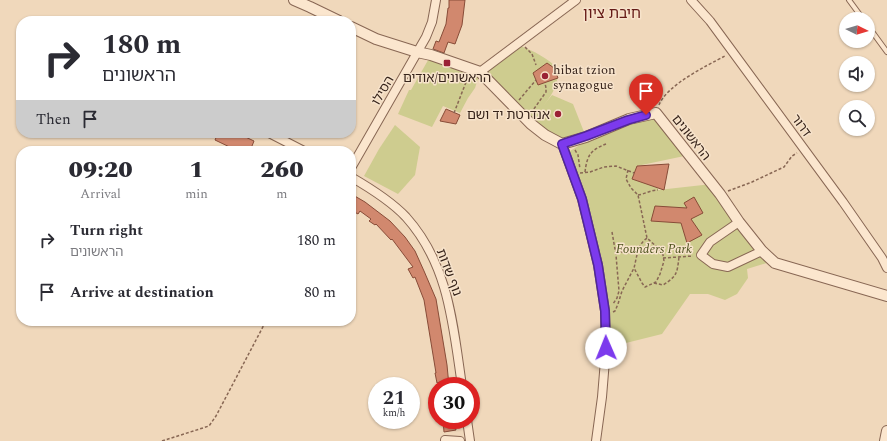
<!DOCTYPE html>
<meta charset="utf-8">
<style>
:root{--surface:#fff;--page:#f2f2f3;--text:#2b2b33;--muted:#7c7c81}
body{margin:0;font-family:Spectral,"Noto Sans Hebrew",serif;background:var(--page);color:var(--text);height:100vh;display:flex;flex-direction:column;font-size:15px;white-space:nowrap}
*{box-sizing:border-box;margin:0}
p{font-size:13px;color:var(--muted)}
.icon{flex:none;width:22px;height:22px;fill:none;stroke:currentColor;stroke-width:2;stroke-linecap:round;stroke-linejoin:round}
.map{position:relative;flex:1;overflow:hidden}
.panel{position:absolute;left:16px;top:146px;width:340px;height:180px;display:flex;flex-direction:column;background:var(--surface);border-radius:16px;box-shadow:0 1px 3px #0004}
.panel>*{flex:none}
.hud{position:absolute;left:16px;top:16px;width:340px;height:122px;border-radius:16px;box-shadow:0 1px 3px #0004;background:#fff;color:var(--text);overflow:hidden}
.needle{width:26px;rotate:95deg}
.buttons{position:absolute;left:839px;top:12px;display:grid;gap:8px}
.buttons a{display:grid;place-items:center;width:36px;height:36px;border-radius:50%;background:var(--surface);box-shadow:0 1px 3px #0004;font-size:20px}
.speed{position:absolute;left:368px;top:377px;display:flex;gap:8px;font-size:20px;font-weight:700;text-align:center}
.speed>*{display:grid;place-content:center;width:52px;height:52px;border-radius:50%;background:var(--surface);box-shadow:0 1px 3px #0004;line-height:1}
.speed small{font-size:10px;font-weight:400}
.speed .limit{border:6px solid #d22;background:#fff;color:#111}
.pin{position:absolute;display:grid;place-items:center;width:34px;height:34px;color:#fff;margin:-41px -17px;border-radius:50% 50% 50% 0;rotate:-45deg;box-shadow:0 0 4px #0007}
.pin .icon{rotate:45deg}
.me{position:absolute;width:44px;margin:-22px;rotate:359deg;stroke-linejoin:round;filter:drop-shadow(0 0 3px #0008)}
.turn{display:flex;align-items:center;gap:14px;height:84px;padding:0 20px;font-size:18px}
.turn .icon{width:52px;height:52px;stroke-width:2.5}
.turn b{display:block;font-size:28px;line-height:34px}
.then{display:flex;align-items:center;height:38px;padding:0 20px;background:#0003;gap:8px;font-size:15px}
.eta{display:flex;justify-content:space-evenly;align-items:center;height:68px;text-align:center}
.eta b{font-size:24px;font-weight:800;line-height:28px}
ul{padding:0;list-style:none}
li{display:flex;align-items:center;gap:12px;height:52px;padding:0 20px}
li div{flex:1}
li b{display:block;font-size:15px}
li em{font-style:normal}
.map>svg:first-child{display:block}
</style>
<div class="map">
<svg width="887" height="441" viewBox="0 0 887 441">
<rect width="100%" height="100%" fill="#f0d8bb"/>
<!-- green -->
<g fill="#cecc8f">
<path d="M520 46C535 51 546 58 558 68 558 85 554 92 544 105L552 95 573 104 586 137 562 144 531 124 483 70Z"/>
<path d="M431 55 480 72 475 88 468 98 460 113 443 106 432 127 398 114 409 90H411Z"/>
<path d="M656 113 689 155 637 166 632 179 658 188V190L712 184 773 261 747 269 748 278 737 294 725 300 708 294H690L662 334 606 348 607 301 570 151 611 126Z"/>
<path d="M395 125 420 147 415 175 398 194 364 176 379 149Z"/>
</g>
<!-- building -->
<g fill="#d1886e" stroke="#884c38">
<path d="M449 0H465L462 25 455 44 448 42 444 53 433 49 436 41 439 42 446 24 448 8H449Z"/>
<path d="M547 63 554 68 558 78 538 85 533 73Z"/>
<path d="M446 109 460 115 456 124 440 121Z"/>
<path d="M218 133H237L254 141 250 151H238L215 140Z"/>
<path d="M669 164 664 190 632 179 637 166Z"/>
<path d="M353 195 365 202 390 221 405 237 415 251 424 271 436 299 447 365 449 386H440V382L437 383 435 373H436L424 300 415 277 413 278 408 269 413 267 392 239 391 240 376 224 375 225 369 221 371 219 360 211 358 214 351 210V199Z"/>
<path d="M694 197 703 213 691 219 702 235 687 243 681 223 651 221 655 206 687 208 684 203Z"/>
<path d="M443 420H454L456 430 444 432Z"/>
</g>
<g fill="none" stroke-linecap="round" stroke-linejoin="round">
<!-- service casing -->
<g stroke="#886754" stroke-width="6">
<g id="service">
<path d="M849 0 863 19"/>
<path d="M868 26 887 52"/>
</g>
</g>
<!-- minor casing -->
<g stroke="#886754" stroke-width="10">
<g id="minor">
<path d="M691 0 710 21 843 202 882 258 887 268"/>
<path d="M480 72 576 0"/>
<path d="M269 133 304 151"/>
<path d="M562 144 582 199 598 265 605 311 606 348 602 397 596 441"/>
<path d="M351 168 426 37 432 22 436 0"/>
<path d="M351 177C370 188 391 201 406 217 449 265 453 325 462 386"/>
<path d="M739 222 710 242 701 255 713 264 728 267 762 251"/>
<path d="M467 420 470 441"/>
<path d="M445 440 460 441"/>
</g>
</g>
<!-- tertiary casing -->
<g stroke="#886754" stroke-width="12">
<g id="tertiary">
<path d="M294 0 310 7 339 21"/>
<path d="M351 27 376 39 417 52 431 55 480 72 531 124 545 135 562 144 586 137 629 119 656 113 720 194 739 222 762 251 775 263 887 296"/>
<path d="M885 441 887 431"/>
</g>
</g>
<!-- path -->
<g stroke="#886754" stroke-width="1.5" stroke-dasharray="3 2" stroke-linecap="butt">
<path d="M525 47 532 54 536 65"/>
<path d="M519 100 536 80"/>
<path d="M659 105C667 85 706 66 725 56"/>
<path d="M454 113 468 77"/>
<path d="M531 113 546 92V88L545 83"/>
<path d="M575 150 578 155 580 169"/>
<path d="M628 170 626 179 631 188 638 195 647 238 659 249 663 255 664 261 660 274 656 282 645 287 642 283 634 268C637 257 637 245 647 238"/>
<path d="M585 172C587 156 590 150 606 144"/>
<path d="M580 173 590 172 604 167 616 166 634 173"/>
<path d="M728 191 752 182 784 167 792 156 797 153"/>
<path d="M638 195C645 194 651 190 658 190"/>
<path d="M612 232 616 255 619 291 617 298 613 304"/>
<path d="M616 250C622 253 632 254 638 250"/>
<path d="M663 258 693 256"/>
<path d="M654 283 663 285C677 276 677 274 679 257"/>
<path d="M613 312 615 311 618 304 622 291 634 268"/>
<path d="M162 441 209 426 216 416 266 321"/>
</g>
<!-- service -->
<use href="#service" stroke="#fbe6ce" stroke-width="4"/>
<!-- minor -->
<use href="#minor" stroke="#fbe6ce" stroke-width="8"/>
<!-- tertiary -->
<use href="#tertiary" stroke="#fbe6ce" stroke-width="10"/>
</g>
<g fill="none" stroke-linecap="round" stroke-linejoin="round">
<!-- route casing -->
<g stroke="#51269a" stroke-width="10">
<path id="route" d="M606 348 605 311 598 265 582 199 562 144 586 136 628 120 646 115"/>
</g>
<!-- route -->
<use href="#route" stroke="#7c3aed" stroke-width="7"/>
</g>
<!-- markers -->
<g fill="#9a2135" stroke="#f7e3cb" stroke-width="1.5">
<rect x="443" y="59" width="8" height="8" rx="2"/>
<circle cx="545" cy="76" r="4"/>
<circle cx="558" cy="114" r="4"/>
</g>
<g text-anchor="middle" stroke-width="3" stroke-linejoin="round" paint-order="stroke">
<!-- poi labels -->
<g font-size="13" fill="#36231a" stroke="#f7e3cb" text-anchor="start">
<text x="553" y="74">hibat tzion<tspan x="553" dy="15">synagogue</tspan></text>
<text x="447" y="82" text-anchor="middle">הראשונים/אודים</text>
<text x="550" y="119" text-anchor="end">אנדרטת יד ושם</text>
</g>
<!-- street labels -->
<g font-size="13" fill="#36231a" stroke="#f7e3cb">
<text transform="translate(382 90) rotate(-60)" y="5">הסילו</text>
<text transform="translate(802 125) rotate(54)" y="5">דרור</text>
<text transform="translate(692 137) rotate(52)" y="5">הראשונים</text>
<text transform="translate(450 272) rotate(69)" y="5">נוף שדות</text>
</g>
<!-- park labels -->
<g font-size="13" font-style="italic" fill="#4f541f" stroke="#f7e3cb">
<text x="654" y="253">Founders Park</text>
</g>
<!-- quarter labels -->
<g font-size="15" fill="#651b17" stroke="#f7e3cb">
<text x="612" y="18">חיבת ציון</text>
</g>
</g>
</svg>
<div class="buttons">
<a><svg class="needle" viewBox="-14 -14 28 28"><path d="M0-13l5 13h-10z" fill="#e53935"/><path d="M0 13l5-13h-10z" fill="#7c7c81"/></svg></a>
<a><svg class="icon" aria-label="sound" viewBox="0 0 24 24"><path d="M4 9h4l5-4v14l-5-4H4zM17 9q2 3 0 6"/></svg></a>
<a><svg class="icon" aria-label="search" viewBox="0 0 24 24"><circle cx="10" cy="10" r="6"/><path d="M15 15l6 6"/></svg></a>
</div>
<div class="speed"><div>21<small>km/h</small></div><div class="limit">30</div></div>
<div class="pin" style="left:646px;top:115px;background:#d93025"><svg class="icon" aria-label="arrive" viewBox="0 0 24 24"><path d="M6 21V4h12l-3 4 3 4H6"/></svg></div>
<svg class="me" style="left:606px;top:348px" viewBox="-20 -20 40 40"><circle r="19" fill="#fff"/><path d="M0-13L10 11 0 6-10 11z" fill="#7c3aed"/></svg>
<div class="hud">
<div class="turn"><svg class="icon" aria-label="right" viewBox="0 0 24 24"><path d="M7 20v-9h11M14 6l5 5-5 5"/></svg><div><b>180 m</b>הראשונים</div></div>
<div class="then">Then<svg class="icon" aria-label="arrive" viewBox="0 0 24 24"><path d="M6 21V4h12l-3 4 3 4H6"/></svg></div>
</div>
<section class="panel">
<div class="eta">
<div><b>09:20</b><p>Arrival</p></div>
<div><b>1</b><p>min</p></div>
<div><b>260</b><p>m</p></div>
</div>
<ul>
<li><svg class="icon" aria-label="right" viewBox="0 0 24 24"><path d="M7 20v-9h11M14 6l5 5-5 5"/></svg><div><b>Turn right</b><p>הראשונים</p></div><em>180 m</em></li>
<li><svg class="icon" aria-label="arrive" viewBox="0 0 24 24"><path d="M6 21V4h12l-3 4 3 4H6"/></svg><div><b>Arrive at destination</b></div><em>80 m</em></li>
</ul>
</section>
</div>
